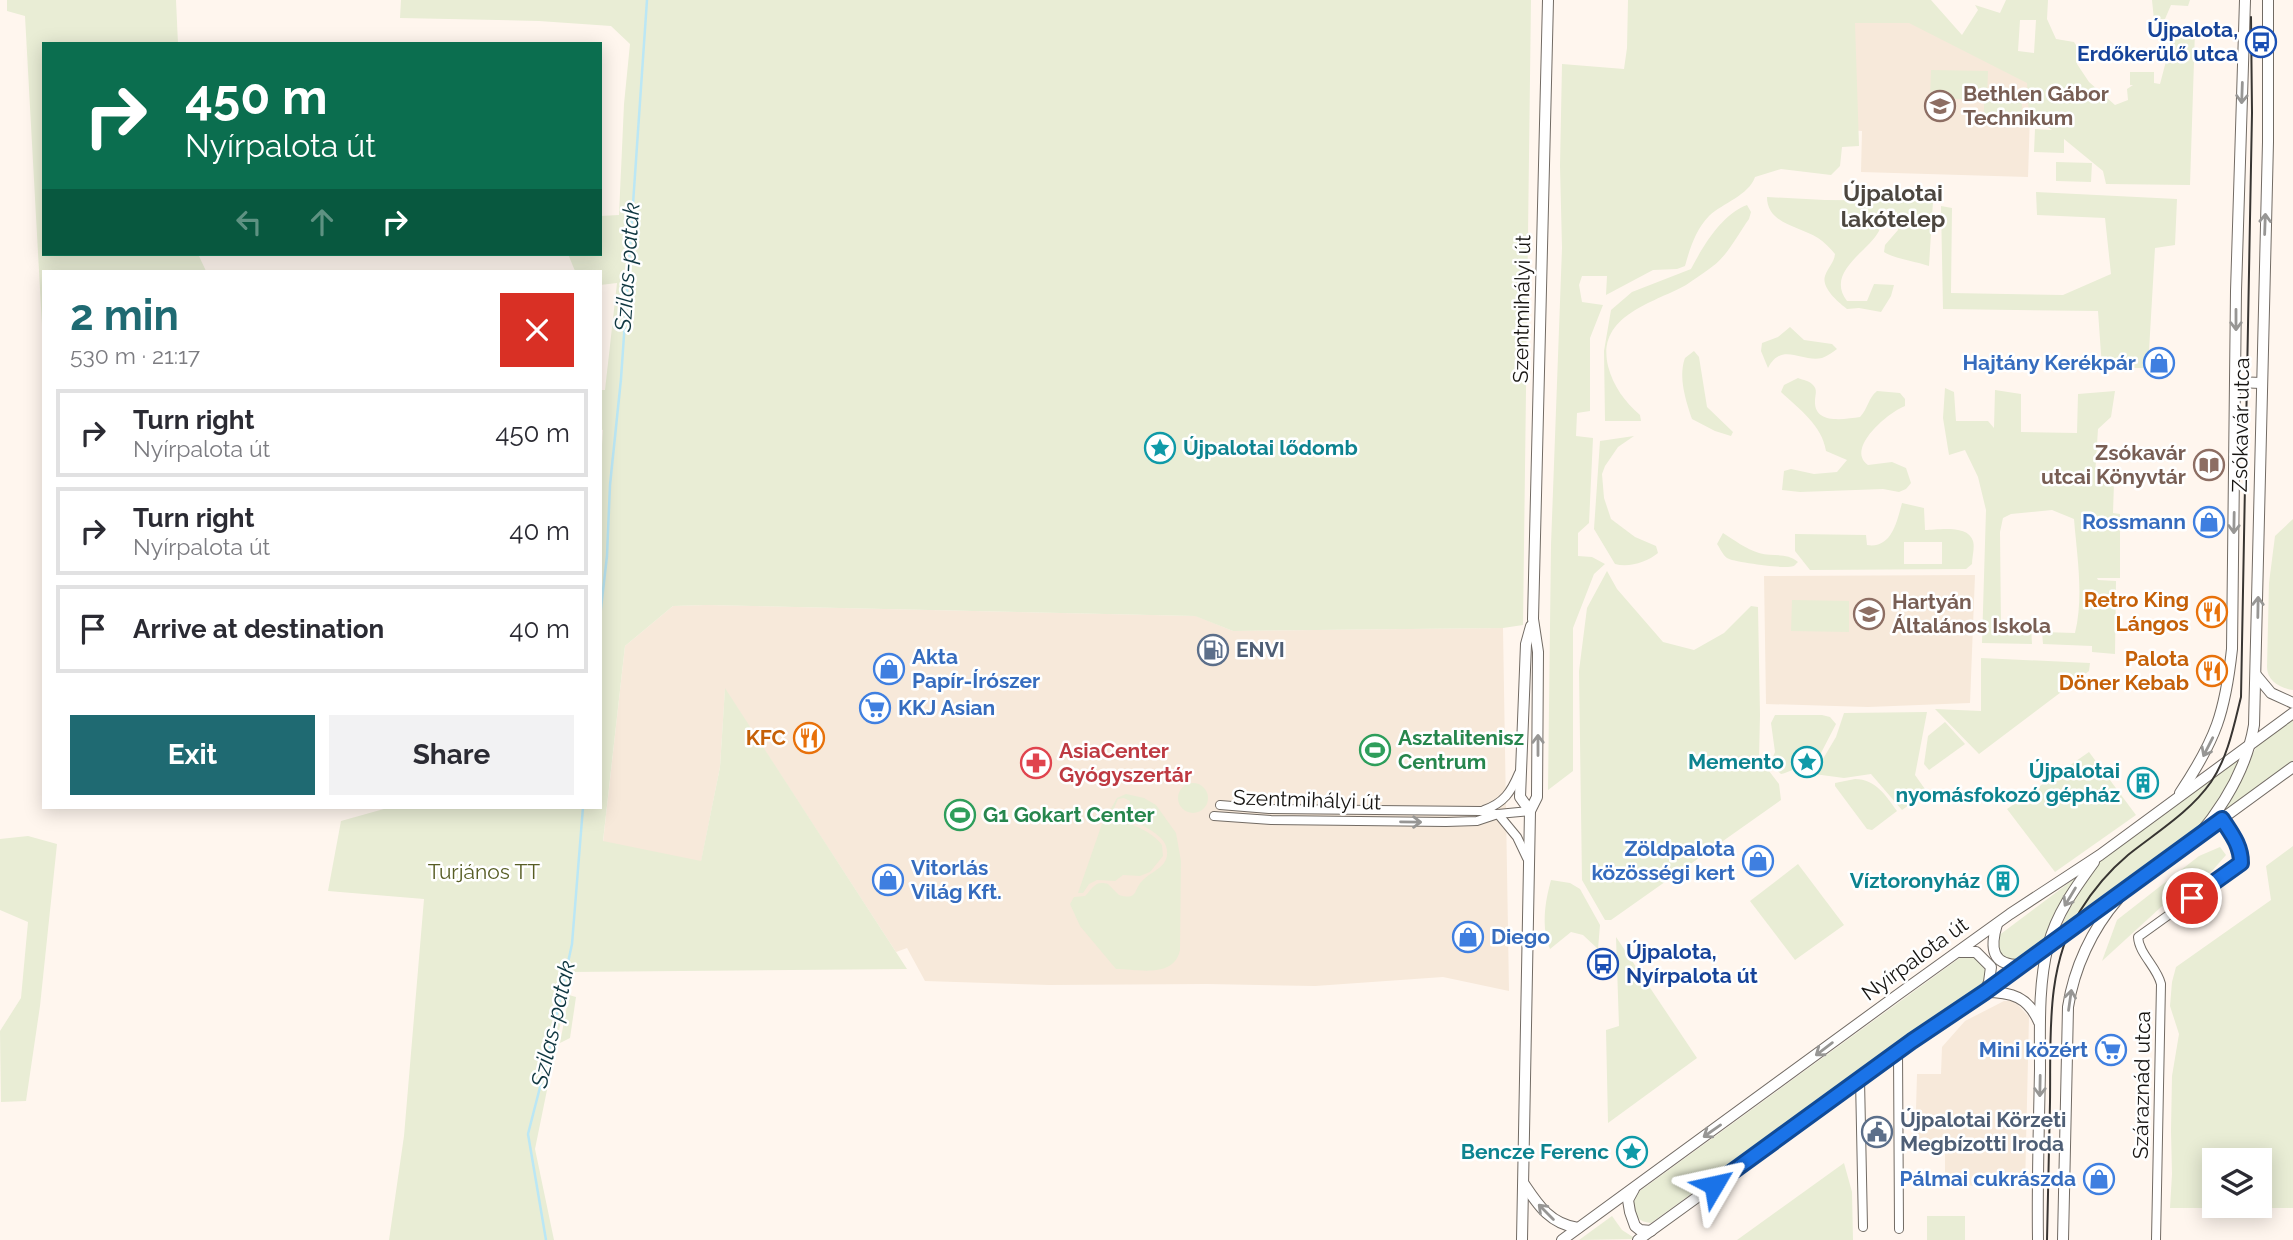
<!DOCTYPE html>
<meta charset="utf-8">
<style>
:root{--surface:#fff;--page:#f2f2f3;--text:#2b2b33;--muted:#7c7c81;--line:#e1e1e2;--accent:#1f6a72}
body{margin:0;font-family:Raleway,sans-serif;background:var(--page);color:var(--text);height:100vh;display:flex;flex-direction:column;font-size:26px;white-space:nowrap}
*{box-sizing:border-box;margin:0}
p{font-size:23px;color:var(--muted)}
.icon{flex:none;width:38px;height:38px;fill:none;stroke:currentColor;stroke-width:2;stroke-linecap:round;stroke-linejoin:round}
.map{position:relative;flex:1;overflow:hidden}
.details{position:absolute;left:42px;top:270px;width:560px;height:539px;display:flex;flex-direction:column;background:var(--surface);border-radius:0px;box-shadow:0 4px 18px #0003}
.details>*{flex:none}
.top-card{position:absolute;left:42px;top:42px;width:560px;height:214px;border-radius:0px;box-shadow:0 4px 18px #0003;background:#0b6e4f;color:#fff;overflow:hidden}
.tools{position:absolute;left:2202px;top:1148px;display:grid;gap:14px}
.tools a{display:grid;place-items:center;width:70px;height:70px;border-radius:0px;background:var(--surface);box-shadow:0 4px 18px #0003;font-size:35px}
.pin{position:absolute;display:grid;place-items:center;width:60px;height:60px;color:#fff;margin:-30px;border:4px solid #fff;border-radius:50%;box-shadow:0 2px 7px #0007}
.me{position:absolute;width:77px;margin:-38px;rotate:54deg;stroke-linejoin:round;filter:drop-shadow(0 0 5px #0008)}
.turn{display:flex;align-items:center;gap:24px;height:147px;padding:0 28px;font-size:32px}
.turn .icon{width:91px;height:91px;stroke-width:2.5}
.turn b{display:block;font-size:49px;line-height:60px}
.lanes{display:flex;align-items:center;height:66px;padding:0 28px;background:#0003;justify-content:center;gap:35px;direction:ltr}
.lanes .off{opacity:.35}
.round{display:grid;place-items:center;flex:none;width:74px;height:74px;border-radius:0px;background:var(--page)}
.head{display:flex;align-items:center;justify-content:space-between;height:119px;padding:0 28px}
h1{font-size:42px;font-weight:700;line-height:52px;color:var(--accent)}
.action{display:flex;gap:14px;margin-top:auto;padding:14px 28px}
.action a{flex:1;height:80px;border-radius:0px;background:var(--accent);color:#fff;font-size:28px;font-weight:700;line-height:80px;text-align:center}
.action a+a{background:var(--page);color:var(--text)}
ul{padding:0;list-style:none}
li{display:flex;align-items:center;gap:21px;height:88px;margin:0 14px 10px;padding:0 14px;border:4px solid var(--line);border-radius:0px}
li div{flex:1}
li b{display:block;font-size:26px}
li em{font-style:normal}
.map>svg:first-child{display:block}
</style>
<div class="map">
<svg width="2293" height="1240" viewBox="0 0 2293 1240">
<rect width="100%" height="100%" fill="#fff6ee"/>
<!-- built -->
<g fill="#f7e9da">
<path d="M1852 20 1911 22 2031 81 2028 177 1861 172 1862 131 1850 130Z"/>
<path d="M1975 575 1970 703 1868 707 1766 704 1764 576Z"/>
<path d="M707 605 1196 616 1233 631 1503 628 1509 991 1443 977 1315 986 1207 984 1049 985 925 981 907 948 896 952 725 689 720 767 701 862 603 842 625 646 673 606Z"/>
<path d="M2004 1001H2012L2018 1005 2029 1017 2025 1187 1945 1185V1146L1915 1145 1917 1074H1941L1942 1047 1965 1021Z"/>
</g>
<!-- green -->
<g fill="#e9edd5" fill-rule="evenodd">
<path d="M7 0H176L178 44H44V254H198L206 271H44V362L25 16 7 11Z"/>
<path d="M401 0H1531L1523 625 1503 628 1233 631 1195 616 707 605 673 606 625 646 603 841 701 861 720 767 725 688 907 969 571 972 535 1149 554 1240H389L404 1136 424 899 328 891 341 821 391 807H600V476L603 430 600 429V390H605L617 283 600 285V271H575L568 254H600V216L619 215 624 104 630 44 611 26 539 21 400 18Z"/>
<path d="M1628 0H1931L1962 35 1978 10 1975 5 2000 13 2006 0H2048L2047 19 2056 39 2074 42 2079 50 2077 64 2089 82 2115 105 2128 100 2127 89 2133 85H2130V72H2154V83L2160 84 2175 27 2195 30 2190 185 2106 184 2103 171 2064 139V153L2034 152 2035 129 2052 130 2029 114 2027 83 1909 23H1855L1859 146 1842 147 1840 166 1831 175 1781 169 1755 177C1749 195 1723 203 1709 216 1696 229 1690 248 1685 266L1677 269 1653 270 1606 295 1607 276H1582L1579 285 1582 302 1603 305 1590 338V411L1577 413 1576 436 1593 438 1589 523 1578 533V556L1592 557 1605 564 1594 574 1573 628V771L1548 790 1551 545 1562 248 1560 166 1562 64 1624 69 1627 48ZM2020 20H2036L2034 53 2018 51Z"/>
<path d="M2152 0H2190L2188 6 2171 5 2165 19 2154 20Z"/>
<path d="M1931 70 1988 71 1987 100 2022 102 2021 125 1984 123V100L1930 98Z"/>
<path d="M2056 162 2092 163 2091 182 2056 181Z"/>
<path d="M2036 192 2177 199 2175 245 2155 248 2148 368H2102L2098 311 1943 309 1941 206 1952 208 1951 293 2063 295 2111 274 2105 218 2037 215Z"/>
<path d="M1767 197 1825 200 1933 201 1929 266C1918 262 1892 258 1884 252L1885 245 1898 230 1897 212 1887 209 1881 214C1881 219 1881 226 1879 231 1868 252 1825 272 1847 301H1867L1874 284 1894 285 1891 296 1881 312 1859 308 1847 309C1839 303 1821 288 1825 276 1828 267 1834 263 1835 254 1830 248 1824 242 1818 238 1799 226 1767 224 1767 197Z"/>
<path d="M1747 205 1751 212 1749 219C1738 234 1728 255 1713 266 1705 272 1695 279 1686 285 1654 303 1596 315 1608 366 1613 386 1625 402 1640 415L1641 421H1605L1604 351 1611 310 1632 292 1691 269C1703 246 1722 214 1747 205Z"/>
<path d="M1790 327 1804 340 1832 344 1837 349C1833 352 1827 356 1822 358 1802 363 1782 341 1768 368L1761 351 1762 343 1778 337Z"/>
<path d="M1694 351 1699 357 1707 407 1733 432 1731 436 1715 431 1692 419C1686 401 1678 377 1685 358Z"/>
<path d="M1798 378C1803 380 1810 381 1813 385 1818 390 1815 395 1815 401 1814 425 1845 419 1860 417 1868 409 1868 398 1877 391L1900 393 1905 399V406C1889 412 1845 448 1868 465L1892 462 1906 468 1911 483 1906 489 1899 492 1883 489 1800 492 1782 490 1784 471 1791 469 1814 474 1837 472 1847 460 1826 451C1822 425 1799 409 1781 392L1784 385Z"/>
<path d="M1945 388 1954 392 1956 421H1988L1994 428 1995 390 2021 394V432L2077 433 2078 394 2115 391 2111 417 2098 429 2095 476 2114 483 2113 513 2120 514V578H2097L2098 580 2116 581 2115 654 2092 652V646L2043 644 2042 632 2075 633C2084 596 2077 556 2074 519L2052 510 2011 514 2003 518 2000 532 2001 627 2031 626 2032 644 1982 643 1986 510 1978 477 1965 450 1949 455 1943 418Z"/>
<path d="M1634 436 1618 447 1605 466 1602 474 1604 498 1611 519 1635 537 1656 546 1658 553C1647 562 1629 568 1615 564L1594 529 1600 441Z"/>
<path d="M1902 503 1924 508 1925 530C1937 530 1968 524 1973 541 1975 547 1972 557 1972 564L1966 569 1810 570 1795 551V534L1866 535 1867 545C1892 549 1897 521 1902 503ZM1904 542H1942V564H1904Z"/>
<path d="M2293 519V690C2280 688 2267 681 2267 667L2269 583 2275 536Z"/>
<path d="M1723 533C1734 540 1746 549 1759 553 1773 557 1787 552 1798 562 1793 567 1795 566 1788 567 1781 568 1732 562 1727 558 1722 554 1720 548 1717 544Z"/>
<path d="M1607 571 1617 589 1663 642 1694 650 1724 633 1751 606 1758 607 1760 715 1759 758 1779 784 1781 800 1611 920H1605L1582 880 1579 671 1587 608Z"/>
<path d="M1792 600 1849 601V632L1791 631Z"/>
<path d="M1981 658 2090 663 2089 671 1979 754 1935 709 1981 711Z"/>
<path d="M1927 712 1915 775 1927 792 1902 810 1871 774 1844 778 1814 774 1836 737 1844 713Z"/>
<path d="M1775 715H1822L1830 717 1836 724 1821 753C1808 760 1795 771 1781 774L1770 764 1775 752 1771 723Z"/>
<path d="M2293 720V764L2218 819 2258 744Z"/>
<path d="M1945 722 1965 744 1929 770 1924 764 1928 736Z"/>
<path d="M2089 752 2136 815 2055 872 2007 809Z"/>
<path d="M2244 755 2203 829 2058 934 2075 895 2101 860Z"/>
<path d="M1855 779C1876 779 1886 796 1897 811L1872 830 1867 829 1835 786V783Z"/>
<circle cx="1193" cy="798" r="15"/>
<path d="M1126 794 1144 798 1156 805 1176 833 1181 861 1180 950C1174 979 1137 969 1116 969L1080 926 1070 904 1074 897 1085 896C1093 888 1095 880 1108 884L1119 895C1139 901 1133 889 1143 880 1153 870 1172 866 1166 846 1162 833 1138 824 1128 817L1130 801 1124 798 1118 799 1112 813 1109 812 1117 798Z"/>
<path d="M1104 818C1124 820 1150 829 1162 845L1163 856 1150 872 1140 876 1123 875 1115 881 1097 880 1089 884 1083 893H1078Z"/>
<path d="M28 836 57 844 40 1006 26 1101 1 1102 0 1031 21 998 28 922 0 910V839Z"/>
<path d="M2293 846V1208H2170L2172 1174 2171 1131 2172 1076 2179 1034 2170 1006 2172 982 2176 967 2271 900 2266 866ZM2214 1160H2259V1206H2214Z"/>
<path d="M2220 847 2226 855 2212 871 2172 897 2102 961 2117 920 2199 856Z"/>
<path d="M1798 864 1844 925 1795 960 1750 901Z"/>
<path d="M2082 873 2065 894 2051 922 2046 942 2016 964 2001 959 1994 939Z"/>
<path d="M1551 880 1570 883 1580 889 1600 925 1598 949 1583 935 1571 932 1550 949C1541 927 1545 902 1551 880Z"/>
<path d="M1616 937 1697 1058 1608 1123 1606 1030 1619 1026Z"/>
<path d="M1972 955 1987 965 1986 981 1651 1223C1638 1222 1634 1215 1630 1203L1633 1196 1961 957Z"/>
<path d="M569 995 576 997 570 1038 560 1043Z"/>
<path d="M1844 1163 1852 1192 1853 1240H1737Z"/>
<path d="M1612 1216 1622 1230 1636 1239 1579 1240Z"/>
<rect x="1927" y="1216" width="38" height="24"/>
</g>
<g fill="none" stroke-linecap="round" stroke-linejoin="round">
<!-- stream -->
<g stroke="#bbe7f5" stroke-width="2.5">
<path d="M600 617 607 556 610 485 621 379 647 0"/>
<path d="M546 1240 528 1134 547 1060 572 944 583 807"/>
</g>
<!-- street casing -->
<g stroke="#726b64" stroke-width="10">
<g id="street">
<path d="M1220 805 1269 809 1481 811 1495 814"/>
<path d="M1484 810C1504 803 1511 792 1519 773"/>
<path d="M1498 814 1517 837 1527 858"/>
<path d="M1214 816 1271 820 1446 822 1477 821 1498 814 1530 811"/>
<path d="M1898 1051 1899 1229"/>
<path d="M1860 1079 1863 1227"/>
<path d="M2156 1240 2161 984C2157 967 2139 954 2138 937L2241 863C2241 852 2238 840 2230 831"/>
</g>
</g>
<!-- secondary casing -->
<g stroke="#726b64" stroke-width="12">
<g id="secondary">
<path d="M2237 382 2261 383"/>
<path d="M2256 675 2271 693 2293 703"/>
<path d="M2180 793C2216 739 2225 713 2232 649L2236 291 2245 0"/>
<path d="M1530 811 1520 797 1526 644 1531 626"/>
<path d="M2222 819 2230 831"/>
<path d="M2198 836C2225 804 2247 767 2254 725L2268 142V0"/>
<path d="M1997 924C1990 947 1991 966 2021 965"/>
<path d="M1960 952H1976L1991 967 1989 982 1985 992"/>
<path d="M1985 992C2012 992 2028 997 2039 1022"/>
<path d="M1524 1184C1538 1205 1550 1224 1578 1228"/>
<path d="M1634 1189 1628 1200 1630 1212 1635 1226 1640 1230 1651 1231"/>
<path d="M1522 1240 1530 811 1537 797 1538 652 1533 619 1548 0"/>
<path d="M1562 1240 1896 996 2010 914 2100 855 2293 713"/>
<path d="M1638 1240 1906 1046 1985 992 2293 767"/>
<path d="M2038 1240C2037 1183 2039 1126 2040 1069 2040 1029 2038 985 2048 946 2056 914 2075 888 2094 862"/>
<path d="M2063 1240 2068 1007C2074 968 2092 929 2118 899"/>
</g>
</g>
<!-- street -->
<use href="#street" stroke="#fff" stroke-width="8"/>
<!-- secondary -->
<use href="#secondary" stroke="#fff" stroke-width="10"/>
<!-- tram -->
<path stroke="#383532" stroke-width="2" d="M2047 1240C2048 1194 2049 1148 2050 1102 2051 1038 2045 967 2080 911 2093 890 2109 871 2128 855 2157 832 2190 812 2211 782 2228 757 2234 725 2241 697L2252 113 2251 17"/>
</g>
<!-- one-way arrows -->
<defs><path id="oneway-shaft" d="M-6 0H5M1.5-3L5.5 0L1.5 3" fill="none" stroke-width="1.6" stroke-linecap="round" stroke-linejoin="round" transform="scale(1.75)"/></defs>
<g stroke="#979694">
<use href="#oneway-shaft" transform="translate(2242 93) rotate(92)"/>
<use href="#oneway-shaft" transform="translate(2265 224) rotate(-88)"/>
<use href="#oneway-shaft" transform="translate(2236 320) rotate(90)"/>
<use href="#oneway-shaft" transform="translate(2234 523) rotate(91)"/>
<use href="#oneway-shaft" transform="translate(2258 607) rotate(-89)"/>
<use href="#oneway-shaft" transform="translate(1538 745) rotate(-90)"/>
<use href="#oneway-shaft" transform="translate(2208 747) rotate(117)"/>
<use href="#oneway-shaft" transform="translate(1411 822) rotate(1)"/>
<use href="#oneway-shaft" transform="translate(2070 897) rotate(121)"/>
<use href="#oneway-shaft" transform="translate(2070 1000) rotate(-82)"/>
<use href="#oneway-shaft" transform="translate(1824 1049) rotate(143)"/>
<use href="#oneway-shaft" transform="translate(2040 1086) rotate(91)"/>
<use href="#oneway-shaft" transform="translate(1712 1131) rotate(145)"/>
<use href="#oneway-shaft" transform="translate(1546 1212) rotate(-135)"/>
</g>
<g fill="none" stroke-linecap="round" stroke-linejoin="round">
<!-- route casing -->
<g stroke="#114b97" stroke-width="18">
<path id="route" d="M1714 1185 1912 1041 1985 992 2222 819C2231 833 2241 845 2241 863L2192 898"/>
</g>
<!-- route -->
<use href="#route" stroke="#1a73e8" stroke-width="12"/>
</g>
<!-- icons -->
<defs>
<g id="bus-ring" transform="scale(1.575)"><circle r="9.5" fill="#fff" stroke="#1a4fb4" stroke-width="1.5"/><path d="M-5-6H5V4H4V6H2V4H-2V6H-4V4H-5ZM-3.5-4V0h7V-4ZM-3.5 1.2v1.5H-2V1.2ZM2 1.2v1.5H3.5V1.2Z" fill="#1a4fb4"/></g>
<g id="school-ring" transform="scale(1.575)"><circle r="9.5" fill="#fff" stroke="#8d6e63" stroke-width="1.5"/><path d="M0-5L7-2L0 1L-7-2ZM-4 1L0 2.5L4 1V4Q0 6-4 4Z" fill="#8d6e63"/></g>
<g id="shop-ring" transform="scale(1.575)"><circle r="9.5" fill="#fff" stroke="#3f7fe0" stroke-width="1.5"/><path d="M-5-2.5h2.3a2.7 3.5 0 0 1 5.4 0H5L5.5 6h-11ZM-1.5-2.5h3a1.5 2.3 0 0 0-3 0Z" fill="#3f7fe0"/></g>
<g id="sight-ring" transform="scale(1.575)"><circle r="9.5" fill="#fff" stroke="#0f9aa8" stroke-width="1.5"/><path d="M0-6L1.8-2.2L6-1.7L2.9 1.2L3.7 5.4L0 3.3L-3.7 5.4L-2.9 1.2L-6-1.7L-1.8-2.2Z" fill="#0f9aa8"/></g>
<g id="library-ring" transform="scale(1.575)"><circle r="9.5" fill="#fff" stroke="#8d6e63" stroke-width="1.5"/><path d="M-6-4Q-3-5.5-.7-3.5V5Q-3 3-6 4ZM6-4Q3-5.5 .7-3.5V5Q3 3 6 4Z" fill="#8d6e63"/></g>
<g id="restaurant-ring" transform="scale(1.575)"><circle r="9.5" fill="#fff" stroke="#e8710a" stroke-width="1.5"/><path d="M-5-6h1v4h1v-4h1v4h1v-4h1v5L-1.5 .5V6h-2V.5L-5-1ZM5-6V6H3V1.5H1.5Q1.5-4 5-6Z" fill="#e8710a"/></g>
<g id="fuel-ring" transform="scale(1.575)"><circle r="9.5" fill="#fff" stroke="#5c6f8a" stroke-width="1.5"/><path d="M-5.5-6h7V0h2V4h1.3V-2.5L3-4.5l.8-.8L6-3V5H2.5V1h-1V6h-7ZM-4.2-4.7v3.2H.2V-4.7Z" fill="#5c6f8a"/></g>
<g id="supermarket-ring" transform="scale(1.575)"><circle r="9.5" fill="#fff" stroke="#3f7fe0" stroke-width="1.5"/><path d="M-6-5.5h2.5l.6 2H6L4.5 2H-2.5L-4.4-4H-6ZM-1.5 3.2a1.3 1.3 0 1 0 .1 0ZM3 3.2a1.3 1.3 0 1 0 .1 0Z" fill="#3f7fe0"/></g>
<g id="stadium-ring" transform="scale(1.575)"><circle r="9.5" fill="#fff" stroke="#2e9e5b" stroke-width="1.5"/><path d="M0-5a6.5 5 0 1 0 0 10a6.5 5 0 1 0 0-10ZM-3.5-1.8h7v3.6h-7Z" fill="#2e9e5b"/></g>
<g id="pharmacy-ring" transform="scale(1.575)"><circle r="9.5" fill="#fff" stroke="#e0444e" stroke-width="1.5"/><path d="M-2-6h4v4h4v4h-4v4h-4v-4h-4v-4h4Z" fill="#e0444e"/></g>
<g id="building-ring" transform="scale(1.575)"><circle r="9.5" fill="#fff" stroke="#0f9aa8" stroke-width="1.5"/><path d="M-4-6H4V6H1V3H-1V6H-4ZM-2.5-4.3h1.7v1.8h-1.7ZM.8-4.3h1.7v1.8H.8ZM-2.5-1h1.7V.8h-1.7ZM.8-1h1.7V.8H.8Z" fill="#0f9aa8"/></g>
<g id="civic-ring" transform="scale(1.575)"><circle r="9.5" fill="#fff" stroke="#5c6f8a" stroke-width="1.5"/><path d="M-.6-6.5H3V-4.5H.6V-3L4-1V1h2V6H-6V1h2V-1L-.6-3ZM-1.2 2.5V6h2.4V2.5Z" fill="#5c6f8a"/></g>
</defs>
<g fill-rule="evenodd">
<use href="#bus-ring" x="2261" y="42"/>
<use href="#school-ring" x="1940" y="106"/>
<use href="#shop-ring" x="2159" y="363"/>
<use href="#sight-ring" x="1160" y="448"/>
<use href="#library-ring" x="2209" y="465"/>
<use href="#shop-ring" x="2209" y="522"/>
<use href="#restaurant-ring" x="2212" y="612"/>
<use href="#school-ring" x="1869" y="614"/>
<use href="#fuel-ring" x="1213" y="650"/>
<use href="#shop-ring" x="889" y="669"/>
<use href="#restaurant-ring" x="2212" y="671"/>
<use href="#supermarket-ring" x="875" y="708"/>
<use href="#restaurant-ring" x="809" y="738"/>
<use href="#stadium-ring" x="1375" y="750"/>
<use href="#sight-ring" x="1807" y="762"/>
<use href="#pharmacy-ring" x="1036" y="763"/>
<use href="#building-ring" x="2143" y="783"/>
<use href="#stadium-ring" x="960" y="815"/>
<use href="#shop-ring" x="1758" y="861"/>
<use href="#shop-ring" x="888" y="880"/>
<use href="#building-ring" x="2003" y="881"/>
<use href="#shop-ring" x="1468" y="937"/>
<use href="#bus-ring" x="1603" y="964"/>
<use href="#supermarket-ring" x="2111" y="1050"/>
<use href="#civic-ring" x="1877" y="1132"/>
<use href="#sight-ring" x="1632" y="1152"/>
<use href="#shop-ring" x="2099" y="1179"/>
</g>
<g text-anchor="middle" stroke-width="5" stroke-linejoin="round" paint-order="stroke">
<!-- transit labels -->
<g font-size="21" font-weight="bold" fill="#164399" stroke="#fff" text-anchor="end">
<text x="2238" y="37">Újpalota,<tspan x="2238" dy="24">Erdőkerülő utca</tspan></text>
<text x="1626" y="959" text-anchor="start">Újpalota,<tspan x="1626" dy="24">Nyírpalota út</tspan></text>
</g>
<!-- education labels -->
<g font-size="21" font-weight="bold" fill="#785e54" stroke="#fff" text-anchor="start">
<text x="1963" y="101">Bethlen Gábor<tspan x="1963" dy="24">Technikum</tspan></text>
<text x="2186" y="460" text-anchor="end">Zsókavár<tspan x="2186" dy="24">utcai Könyvtár</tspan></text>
<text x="1892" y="609">Hartyán<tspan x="1892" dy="24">Általános Iskola</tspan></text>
</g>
<!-- street labels -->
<g font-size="21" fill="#171512" stroke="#fff">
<text transform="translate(1522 309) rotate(-89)" y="7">Szentmihályi út</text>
<text transform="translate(2241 425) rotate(-89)" y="7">Zsókavár utca</text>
<text transform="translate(1307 800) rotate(2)" y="7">Szentmihályi út</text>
<text transform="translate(1915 959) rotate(-36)" y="7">Nyírpalota út</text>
<text transform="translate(2142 1085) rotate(-89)" y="7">Száraznád utca</text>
</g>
<!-- shop labels -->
<g font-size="21" font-weight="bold" fill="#366cbe" stroke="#fff" text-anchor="end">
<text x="2136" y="370">Hajtány Kerékpár</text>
<text x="2186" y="529">Rossmann</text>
<text x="912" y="664" text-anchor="start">Akta<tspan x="912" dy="24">Papír-Írószer</tspan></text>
<text x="898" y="715" text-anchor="start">KKJ Asian</text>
<text x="1735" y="856">Zöldpalota<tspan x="1735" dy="24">közösségi kert</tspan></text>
<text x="911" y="875" text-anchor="start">Vitorlás<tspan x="911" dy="24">Világ Kft.</tspan></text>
<text x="1491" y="944" text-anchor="start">Diego</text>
<text x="2088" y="1057">Mini közért</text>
<text x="2076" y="1186">Pálmai cukrászda</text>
</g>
<!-- culture labels -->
<g font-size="21" font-weight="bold" fill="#0d838f" stroke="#fff" text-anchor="end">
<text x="1183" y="455" text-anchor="start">Újpalotai lődomb</text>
<text x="1784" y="769">Memento</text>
<text x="2120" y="778">Újpalotai<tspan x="2120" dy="24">nyomásfokozó gépház</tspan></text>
<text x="1980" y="888">Víztoronyház</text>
<text x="1609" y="1159">Bencze Ferenc</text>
</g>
<!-- food labels -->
<g font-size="21" font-weight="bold" fill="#c56008" stroke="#fff" text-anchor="end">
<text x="2189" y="607">Retro King<tspan x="2189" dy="24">Lángos</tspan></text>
<text x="2189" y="666">Palota<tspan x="2189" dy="24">Döner Kebab</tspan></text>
<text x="786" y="745">KFC</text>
</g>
<!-- service labels -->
<g font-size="21" font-weight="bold" fill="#4e5e75" stroke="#fff" text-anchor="start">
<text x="1236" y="657">ENVI</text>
<text x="1900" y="1127">Újpalotai Körzeti<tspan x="1900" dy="24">Megbízotti Iroda</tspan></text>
</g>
<!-- leisure labels -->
<g font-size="21" font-weight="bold" fill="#27864d" stroke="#fff" text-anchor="start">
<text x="1398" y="745">Asztalitenisz<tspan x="1398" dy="24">Centrum</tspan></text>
<text x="983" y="822">G1 Gokart Center</text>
</g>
<!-- health labels -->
<g font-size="21" font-weight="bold" fill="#be3a42" stroke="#fff" text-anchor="start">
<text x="1059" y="758">AsiaCenter<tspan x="1059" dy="24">Gyógyszertár</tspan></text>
</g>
<!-- park labels -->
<g font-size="21" fill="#575d24" stroke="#fff">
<text x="484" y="879">Turjános TT</text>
</g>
<!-- neighbourhood labels -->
<g font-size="23" font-weight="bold" fill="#4c463f" stroke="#fff">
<text x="1893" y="201">Újpalotai<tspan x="1893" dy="26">lakótelep</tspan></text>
</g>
<!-- water labels -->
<g font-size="23" font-style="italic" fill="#0f3741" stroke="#fff">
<text transform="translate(627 267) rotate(-86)" y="8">Szilas-patak</text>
<text transform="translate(553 1024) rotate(-77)" y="8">Szilas-patak</text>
</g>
</g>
</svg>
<div class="tools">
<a><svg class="icon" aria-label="layers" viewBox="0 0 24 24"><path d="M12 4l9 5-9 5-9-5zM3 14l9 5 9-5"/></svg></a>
</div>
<div class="pin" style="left:2192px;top:898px;background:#d93025"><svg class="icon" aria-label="arrive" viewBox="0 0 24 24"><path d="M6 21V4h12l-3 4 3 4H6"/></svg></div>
<svg class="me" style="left:1714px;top:1185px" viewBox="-20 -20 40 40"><path d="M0-17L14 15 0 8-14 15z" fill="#1a73e8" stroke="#fff" stroke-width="4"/></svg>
<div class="top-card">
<div class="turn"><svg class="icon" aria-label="right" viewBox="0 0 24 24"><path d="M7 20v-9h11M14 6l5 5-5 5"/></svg><div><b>450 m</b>Nyírpalota út</div></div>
<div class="lanes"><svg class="icon off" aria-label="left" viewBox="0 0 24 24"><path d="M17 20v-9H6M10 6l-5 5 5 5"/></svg><svg class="icon off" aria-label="ahead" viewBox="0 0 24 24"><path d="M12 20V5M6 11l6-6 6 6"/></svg><svg class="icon" aria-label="right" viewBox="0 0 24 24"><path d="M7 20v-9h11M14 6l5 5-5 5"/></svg></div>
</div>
<section class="details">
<div class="head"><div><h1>2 min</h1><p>530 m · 21:17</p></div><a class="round" style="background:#d93025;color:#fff"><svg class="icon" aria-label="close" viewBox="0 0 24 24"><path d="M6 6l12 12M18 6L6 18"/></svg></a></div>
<ul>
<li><svg class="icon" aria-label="right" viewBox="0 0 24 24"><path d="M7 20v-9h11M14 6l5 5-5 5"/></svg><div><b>Turn right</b><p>Nyírpalota út</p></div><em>450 m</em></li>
<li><svg class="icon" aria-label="right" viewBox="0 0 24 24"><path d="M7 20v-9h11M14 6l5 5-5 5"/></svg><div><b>Turn right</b><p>Nyírpalota út</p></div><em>40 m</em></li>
<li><svg class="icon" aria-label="arrive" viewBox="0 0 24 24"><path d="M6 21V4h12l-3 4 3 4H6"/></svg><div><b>Arrive at destination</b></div><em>40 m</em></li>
</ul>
<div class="action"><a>Exit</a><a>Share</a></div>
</section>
</div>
